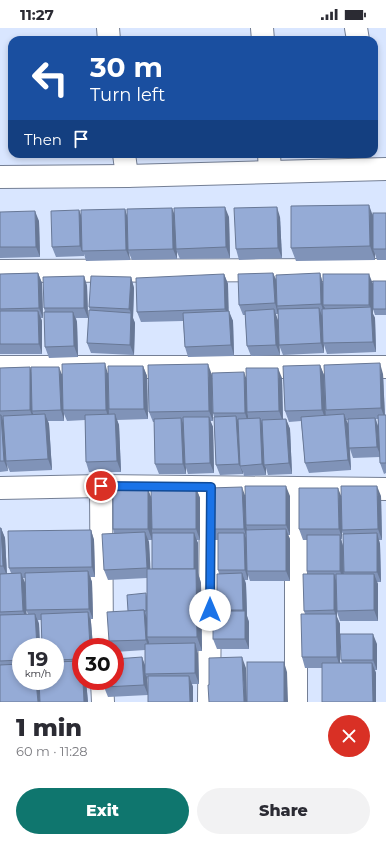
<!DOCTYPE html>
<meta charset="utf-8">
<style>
:root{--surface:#fff;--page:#f2f2f3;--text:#2b2b33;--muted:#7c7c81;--accent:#0f766e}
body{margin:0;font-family:Montserrat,sans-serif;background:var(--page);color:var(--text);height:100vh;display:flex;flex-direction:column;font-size:15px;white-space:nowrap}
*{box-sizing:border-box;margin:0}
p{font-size:13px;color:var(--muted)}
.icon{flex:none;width:22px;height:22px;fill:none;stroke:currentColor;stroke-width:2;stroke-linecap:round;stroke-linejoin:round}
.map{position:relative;height:674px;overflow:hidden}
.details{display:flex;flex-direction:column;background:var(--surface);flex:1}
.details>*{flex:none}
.guide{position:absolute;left:8px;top:8px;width:370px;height:122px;border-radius:12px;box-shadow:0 2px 6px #0003;background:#1a4fa0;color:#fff;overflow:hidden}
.speed{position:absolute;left:12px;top:610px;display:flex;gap:8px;font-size:20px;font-weight:700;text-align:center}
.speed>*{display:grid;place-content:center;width:52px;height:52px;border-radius:50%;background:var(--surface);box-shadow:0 2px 6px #0003;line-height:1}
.speed small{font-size:10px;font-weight:400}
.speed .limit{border:6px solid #d22;background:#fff;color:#111}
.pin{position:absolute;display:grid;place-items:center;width:34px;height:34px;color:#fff;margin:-17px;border:2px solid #fff;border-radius:50%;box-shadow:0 1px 4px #0007}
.me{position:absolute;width:44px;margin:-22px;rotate:0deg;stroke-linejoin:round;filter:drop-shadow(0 0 3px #0008)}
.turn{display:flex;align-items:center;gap:14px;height:84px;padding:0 16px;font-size:18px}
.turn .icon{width:52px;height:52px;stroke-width:2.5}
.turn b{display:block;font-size:28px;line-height:34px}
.then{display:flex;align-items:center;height:38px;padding:0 16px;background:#0003;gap:8px;font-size:15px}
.round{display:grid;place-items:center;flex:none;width:42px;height:42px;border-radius:21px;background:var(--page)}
.summary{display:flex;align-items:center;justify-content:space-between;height:68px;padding:0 16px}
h1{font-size:24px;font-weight:800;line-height:30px}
.primary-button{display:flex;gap:8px;margin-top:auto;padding:8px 16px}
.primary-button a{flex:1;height:46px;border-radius:24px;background:var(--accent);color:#fff;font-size:16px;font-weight:800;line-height:46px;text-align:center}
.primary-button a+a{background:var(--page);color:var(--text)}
.status{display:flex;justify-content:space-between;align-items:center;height:28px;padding:0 20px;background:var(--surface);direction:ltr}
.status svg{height:11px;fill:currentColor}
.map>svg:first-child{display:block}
</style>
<div class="status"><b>11:27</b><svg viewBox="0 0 49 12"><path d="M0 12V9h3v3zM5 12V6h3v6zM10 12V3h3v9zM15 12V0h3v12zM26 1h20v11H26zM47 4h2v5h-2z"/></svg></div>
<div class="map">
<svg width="386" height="674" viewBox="0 0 386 674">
<rect width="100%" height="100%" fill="#d9e6ff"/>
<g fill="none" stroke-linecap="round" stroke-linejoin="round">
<!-- street casing -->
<g stroke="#747f95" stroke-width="24">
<g id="street">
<path d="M108 0 109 12"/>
<path d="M262 0 263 12"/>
<path d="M356 0 358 12"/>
<path d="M124 126 127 148"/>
<path d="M269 126 270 144"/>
<path d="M0 149 127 148 386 141"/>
<path d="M0 243 386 242"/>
<path d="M0 339H386"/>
<path d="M101 458 102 619"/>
<path d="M0 460 101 458 386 461"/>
<path d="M296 461V674"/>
<path d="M102 653 103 674"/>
<path d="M209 674 211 471"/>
</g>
</g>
<!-- street -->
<use href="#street" stroke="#fff" stroke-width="22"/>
</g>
<!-- wall -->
<g fill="#8093b8" fill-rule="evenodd">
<path d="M125 181 127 189 175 187 229 189 230 230 180 231 177 224V231L132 232 129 225 130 232 86 233 84 226V228L56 229 52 219 79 182 82 190Z"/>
<path d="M0 184 39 193 40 229 0 230Z"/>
<path d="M386 185V232H377L375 226V232L296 233 291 220 373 186Z"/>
<path d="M280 189 282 230 239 232 236 221Z"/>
<path d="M38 245 42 255 43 290H41L42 293V326H0V246Z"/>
<path d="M273 245 276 251 320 245 323 256 373 255 386 253V287H375L373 281V286L375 290 376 324 327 326 324 317V325L283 327 279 317 278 286H276L280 327 251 328 247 318 245 287H243L239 277Z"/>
<path d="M224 246 228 256V283L233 293 234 328 188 329 185 319 183 293 141 294 137 284Z"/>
<path d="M84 248 87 258 88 290H76L77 294 78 329 49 330 45 319V284L44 280Z"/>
<path d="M131 249 134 260 133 290 135 295 134 327 91 325 87 315 90 282 89 279Z"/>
<path d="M320 337 324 347 383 346 385 387H386V445L384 446 380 435V429L353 430 350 421 351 442 309 445 305 435 301 393 289 394 285 383ZM376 391H378V398ZM346 392H348L349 407 348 396Z"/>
<path d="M143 338 147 348 148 391 117 392 119 397 121 444H89L86 434 85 392 67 393 64 386V393H48L49 396 52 442 10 444 7 437 8 443 0 444V340L30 339 31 344 62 346 108 345Z"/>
<path d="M212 347 213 393H210L213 399 214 445 188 446 186 440V446H159L155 436 154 394H153L149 384Z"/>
<path d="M282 350 283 391H286L290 401 292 446 268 447 266 440V447L244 448 243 444V446L220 447 216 437 214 389 213 385 246 351Z"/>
<path d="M196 460 200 470V512H196L198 515V545L201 555 202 623H197L198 626 199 656H192L193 659V674H148V667L108 669 104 659 142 629 145 638V622L115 624V619H111L109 613 128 583 146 565 147 569V550L108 552 104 542 114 505 113 501ZM148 512H152V541H150L149 514ZM147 649 148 652V665Z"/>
<path d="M245 467 290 468V507H288L290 511V553H250L248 547V552H245L246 556 247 588 249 594V621H217L213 611 218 583 217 582 219 546 218 542V512H214L211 501Z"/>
<path d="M341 468H381L382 512H379L380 516 381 554H377L378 556V593H340L337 584V589L340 596V635H342L341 632 377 616V642H375L376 645V674H322V640H305L302 629 305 586 304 583 308 546 307 543V512H303L299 501ZM342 504 343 506V518L341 511H342Z"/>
<path d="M0 500H1L5 510 7 546 11 545 9 540 91 502 94 512 95 549H90L92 554 93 591H90L91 594 93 619H81V653H86L88 674H0ZM23 550H25L26 582 28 586H26L25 555ZM38 592H41L55 619V653H21V619H40L39 596Z"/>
</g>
<!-- shaded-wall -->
<g fill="#687896">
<path d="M369 177 374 191 373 221 375 226V232L370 218Z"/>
<path d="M225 179 229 189 230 230 226 219Z"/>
<path d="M277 179 280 189 282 230 278 220Z"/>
<path d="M172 180 176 190V221L177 224V231L173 221Z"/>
<path d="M125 181 128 191V222L129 225 130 232 126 222Z"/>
<path d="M79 182 83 193 82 223 84 228 80 218Z"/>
<path d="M35 183 39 193 40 229 36 219Z"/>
<path d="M38 245 42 255 43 290 39 280Z"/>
<path d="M273 245 277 255V278L278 282V286L275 275Z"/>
<path d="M320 245 323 256V277L325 280V287L321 276Z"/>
<path d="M224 246 228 256 229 291 225 281Z"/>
<path d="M369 246 373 256V286L375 290 376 324 373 314 371 281 369 277Z"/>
<path d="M84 248 87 258 88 290 84 280Z"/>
<path d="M131 249 134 260 133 290 135 295 134 327 130 317 131 285 129 281Z"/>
<path d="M319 280 323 290V315L324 317V325L321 315Z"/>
<path d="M274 281 278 292 280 327 276 317Z"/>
<path d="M38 283 42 293V326L39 316Z"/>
<path d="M229 283 233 293 234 328 231 317Z"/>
<path d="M73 284 77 294 78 329 74 318Z"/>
<path d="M105 335 108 346 109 392 106 382Z"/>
<path d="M380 335 383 346 385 391 381 380Z"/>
<path d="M208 336 212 347 213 393 209 383Z"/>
<path d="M320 337 324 347 326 393 322 382Z"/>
<path d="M143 338 147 348 148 391 144 381Z"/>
<path d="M30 339 33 350 32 383 34 388V393L30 382Z"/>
<path d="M59 339 63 349V382L64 386V393L61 382Z"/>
<path d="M278 340 282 350 283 394 279 383Z"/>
<path d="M244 344 248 355 247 384 248 388V395L245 385Z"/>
<path d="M45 386 49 396 52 442 48 431Z"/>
<path d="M115 386 119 397 121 444 117 433Z"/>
<path d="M344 386 348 396 351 442 348 432Z"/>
<path d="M1 387 5 398 6 433 7 437 8 443 4 433Z"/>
<path d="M236 388 240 398V438L243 444V446L239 436Z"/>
<path d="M209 389 213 399 214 445 210 435Z"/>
<path d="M181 390 185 400V436L186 440V446L183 436Z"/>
<path d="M260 390 264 401V437L266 440V447L262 436Z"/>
<path d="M375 390 379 401 381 429 377 419Z"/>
<path d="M286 391 290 401 292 446 289 435Z"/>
<path d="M286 458 290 468V507L286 497Z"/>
<path d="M377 458 381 468 382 512 378 501Z"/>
<path d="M242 459 246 470V497L247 501V511L244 501Z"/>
<path d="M196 460 200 470V512L196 501Z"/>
<path d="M338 460 342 470V511L339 501Z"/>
<path d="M148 461 152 471V512L148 501Z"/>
<path d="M1 500 5 510 7 548 3 538Z"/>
<path d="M286 501 290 511V553L286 543Z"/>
<path d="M91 502 94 512 95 549 92 539Z"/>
<path d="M145 504 149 514 151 550 147 540Z"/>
<path d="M194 505 198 515V545L201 555 202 623 197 609 194 541Z"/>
<path d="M244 505 248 515 247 543 248 547V552L245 542Z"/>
<path d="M377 505 380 516 381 554 377 544Z"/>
<path d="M340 507 343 518 344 554 340 543Z"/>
<path d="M88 543 92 554 93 591 89 581Z"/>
<path d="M21 545 25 555 27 593 23 583Z"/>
<path d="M242 545 246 556 247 588 249 594V621L245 611V588L243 582Z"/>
<path d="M334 546 337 556V589L340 596V640L337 629 336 589 334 582Z"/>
<path d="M374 546 378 556V593L374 582Z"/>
<path d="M144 582 148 593 147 609 149 614V622L146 612Z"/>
<path d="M88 584 91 594 93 619H90Z"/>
<path d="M35 586 39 596 40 619H37Z"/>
<path d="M373 606 377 616V642L373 632Z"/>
<path d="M195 615 198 626 199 656 195 645Z"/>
<path d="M142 629 146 640 145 646 147 649 148 667 144 657Z"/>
<path d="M242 629 246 640 247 674H244Z"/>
<path d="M284 634 287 644 288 674H284Z"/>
<path d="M372 635 376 645V674H373Z"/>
<path d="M189 648 193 659V674H190Z"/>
<path d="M36 653H40L41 674H38Z"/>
<path d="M83 653H86L88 674H84Z"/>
</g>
<!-- building -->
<g fill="#95abd6" stroke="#687896">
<path d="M369 177 370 218 291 220V178Z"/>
<path d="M225 179 226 219 176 221 174 180Z"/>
<path d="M277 179 278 220 236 221 234 180Z"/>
<path d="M172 180 173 221 128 222 127 181Z"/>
<path d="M125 181 126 222 82 223 81 182Z"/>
<path d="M79 182 80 218 52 219 51 183Z"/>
<path d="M35 183 36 219H0V184Z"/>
<rect x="373" y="185" width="13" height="36"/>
<path d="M38 245 39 280 0 281V246Z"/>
<path d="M273 245 275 275 239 277 238 246Z"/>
<path d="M320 245 321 276 277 278 276 247Z"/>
<path d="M224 246 225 281 137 284 136 250Z"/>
<rect x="323" y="246" width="46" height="31"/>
<path d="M84 248V280H44L43 249Z"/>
<path d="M91 248 131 249 129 281 89 279Z"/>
<rect x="373" y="253" width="13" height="28"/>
<path d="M371 279 373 314 323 315 322 281Z"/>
<path d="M319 280 321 315 279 317 278 281Z"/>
<path d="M274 281 276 317 247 318 245 283Z"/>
<path d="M89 282 131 285 130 317 87 315Z"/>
<path d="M0 283H38L39 316H0Z"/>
<path d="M229 283 231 317 185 319 183 285Z"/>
<path d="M44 284H73L74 318 45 319Z"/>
<path d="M105 335 106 382H63L62 336Z"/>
<path d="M380 335 381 380 326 382 324 337Z"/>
<path d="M208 336 209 383 149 384 148 337Z"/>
<path d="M320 337 322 382 285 383 283 338Z"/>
<path d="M108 338H143L144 381H109Z"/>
<path d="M30 339V382L0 383V340Z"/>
<path d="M31 339H59L61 382 32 383Z"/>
<path d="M246 340H278L279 383 247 384Z"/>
<path d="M244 344 245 385H213L212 345Z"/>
<path d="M45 386 48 431 6 433 3 388Z"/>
<path d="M115 386 117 433 86 434 85 387Z"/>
<path d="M344 386 348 432 305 435 301 389Z"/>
<path d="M0 387H1L4 433H0Z"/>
<path d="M378 387H386V435H380Z"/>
<path d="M236 388 239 436 216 437 214 389Z"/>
<path d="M183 389H209L210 435 185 436Z"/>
<path d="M181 390 183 436H155L154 391Z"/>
<path d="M260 390 262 436 240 438 238 391Z"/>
<path d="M375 390 377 419 349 420 348 391Z"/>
<path d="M286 391 289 435 264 437 262 392Z"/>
<path d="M245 458H286V497H246Z"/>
<path d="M341 458H377L378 501 342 502Z"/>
<path d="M242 459 244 501H211L209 460Z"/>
<path d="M151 460H196V501H152Z"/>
<path d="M299 460H338L339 501H299Z"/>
<rect x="113" y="461" width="35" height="40"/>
<path d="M0 500H1L3 538H0Z"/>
<path d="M286 501V543H247L246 502Z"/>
<path d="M91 502 92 539 9 540 8 503Z"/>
<path d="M145 504 147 540 104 542 102 506Z"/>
<rect x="152" y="505" width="42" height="36"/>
<path d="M218 505H244L245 542H218Z"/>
<path d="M377 505V544H344L343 506Z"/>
<rect x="307" y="507" width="33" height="36"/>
<path d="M147 541H196L197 609H147Z"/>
<path d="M88 543 89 581 26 582 25 545Z"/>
<path d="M21 545 23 583 0 584V546Z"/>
<path d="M242 545 243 582H217V546Z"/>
<path d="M303 546H334V582L304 583Z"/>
<path d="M336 546H374V582L337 583Z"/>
<path d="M146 565V583H144V582L128 583 127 567Z"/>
<path d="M144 582 146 612 109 613 107 584Z"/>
<rect x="213" y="583" width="32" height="28"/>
<path d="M88 584 90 619H81V631L55 632V619H42L41 586Z"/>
<path d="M35 586 37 619H21V632L0 633V587Z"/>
<path d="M301 586H336L337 629H302Z"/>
<path d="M340 606H373V632H341Z"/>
<path d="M195 615V645L145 646V616Z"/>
<path d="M142 629 144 657 104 659V653H115V631Z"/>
<path d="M242 629 244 674H209L208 657H209V630Z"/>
<path d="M81 633V653H83L84 674H40L39 653H55V634Z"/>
<rect x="247" y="634" width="37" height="40"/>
<path d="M322 635H372L373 674H322Z"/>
<path d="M21 636V653H36L38 674H0V637Z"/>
<path d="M148 648H189L190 674H148Z"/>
</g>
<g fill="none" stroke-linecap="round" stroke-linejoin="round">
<!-- route casing -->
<g stroke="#114b97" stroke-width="10">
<path id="route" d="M101 458 211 459 210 582"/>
</g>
<!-- route -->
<use href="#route" stroke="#1a73e8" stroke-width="7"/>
</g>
</svg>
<div class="speed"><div>19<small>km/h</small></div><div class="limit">30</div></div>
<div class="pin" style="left:101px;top:458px;background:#d93025"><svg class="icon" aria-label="arrive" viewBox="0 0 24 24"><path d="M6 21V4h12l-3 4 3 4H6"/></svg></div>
<svg class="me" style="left:210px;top:582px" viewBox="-20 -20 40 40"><circle r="19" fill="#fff"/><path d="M0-13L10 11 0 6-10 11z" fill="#1a73e8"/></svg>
<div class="guide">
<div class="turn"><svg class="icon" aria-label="left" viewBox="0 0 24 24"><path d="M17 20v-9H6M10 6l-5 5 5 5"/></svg><div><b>30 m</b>Turn left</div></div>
<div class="then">Then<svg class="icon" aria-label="arrive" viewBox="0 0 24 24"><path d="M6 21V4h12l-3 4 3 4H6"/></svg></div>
</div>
</div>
<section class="details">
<div class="summary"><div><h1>1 min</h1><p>60 m · 11:28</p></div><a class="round" style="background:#d93025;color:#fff"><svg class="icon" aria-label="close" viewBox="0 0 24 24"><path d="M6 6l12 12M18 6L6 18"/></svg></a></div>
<div class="primary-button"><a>Exit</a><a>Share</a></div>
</section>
